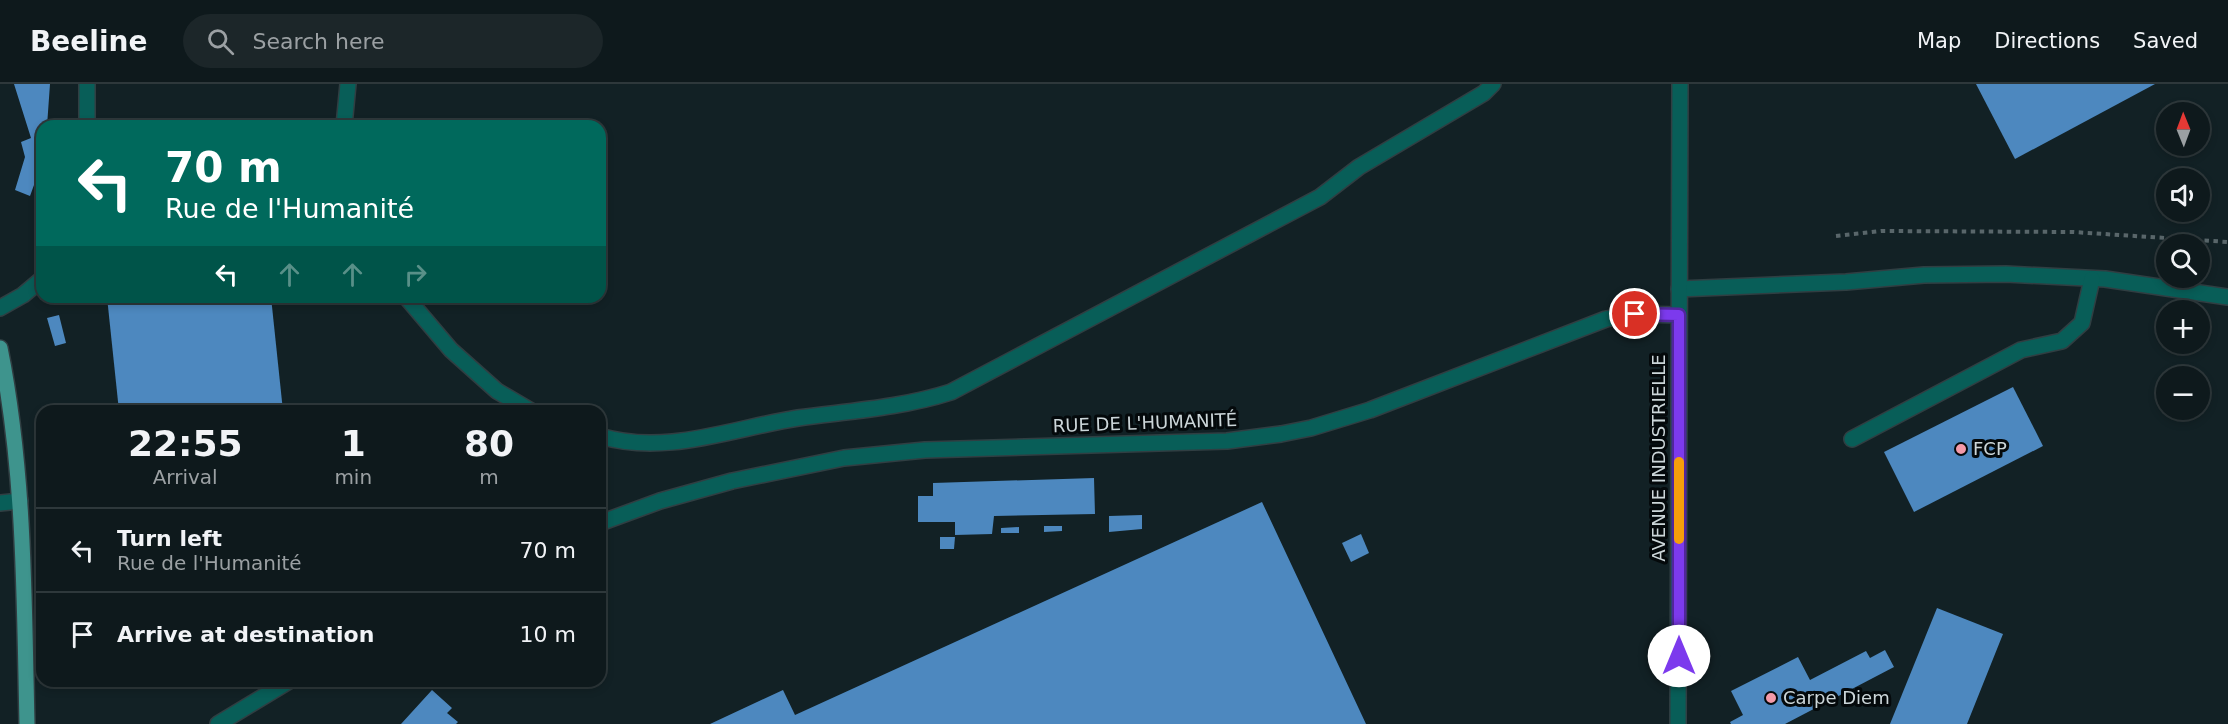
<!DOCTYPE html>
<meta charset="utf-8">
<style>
:root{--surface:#0e191c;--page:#1c2629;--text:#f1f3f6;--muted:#9ba0a3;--line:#2e383b}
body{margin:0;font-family:"DejaVu Sans",sans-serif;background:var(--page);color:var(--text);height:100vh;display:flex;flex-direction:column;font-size:22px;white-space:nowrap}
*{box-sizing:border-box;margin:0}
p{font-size:20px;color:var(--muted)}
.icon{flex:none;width:33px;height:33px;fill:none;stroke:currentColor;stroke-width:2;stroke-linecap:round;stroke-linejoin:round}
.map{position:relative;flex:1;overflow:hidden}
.sheet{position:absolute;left:36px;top:321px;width:570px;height:282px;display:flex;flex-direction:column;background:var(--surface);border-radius:18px;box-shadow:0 3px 9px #0003,0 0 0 2px var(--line)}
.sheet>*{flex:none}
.banner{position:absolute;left:36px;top:36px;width:570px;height:183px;border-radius:18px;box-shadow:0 3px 9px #0003,0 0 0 2px var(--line);background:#00695c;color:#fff;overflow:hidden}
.needle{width:39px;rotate:359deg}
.buttons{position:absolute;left:2156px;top:18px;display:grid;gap:12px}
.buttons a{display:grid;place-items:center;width:54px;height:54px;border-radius:50%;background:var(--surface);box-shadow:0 3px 9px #0003,0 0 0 2px var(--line);font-size:30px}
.pin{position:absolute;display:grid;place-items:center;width:51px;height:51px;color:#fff;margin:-26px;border:3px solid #fff;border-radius:50%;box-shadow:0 2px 6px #0007}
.me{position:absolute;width:66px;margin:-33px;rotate:0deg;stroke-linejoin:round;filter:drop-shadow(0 0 4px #0008)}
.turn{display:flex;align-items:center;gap:21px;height:126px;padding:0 30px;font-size:27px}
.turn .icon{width:78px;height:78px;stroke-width:2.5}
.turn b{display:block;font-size:42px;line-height:51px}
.lanes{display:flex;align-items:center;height:57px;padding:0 30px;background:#0003;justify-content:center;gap:30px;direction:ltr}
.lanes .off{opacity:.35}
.eta{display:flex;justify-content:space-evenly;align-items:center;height:102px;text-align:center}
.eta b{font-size:36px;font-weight:600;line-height:42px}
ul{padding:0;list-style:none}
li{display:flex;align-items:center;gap:18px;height:84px;padding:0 30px;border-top:2px solid var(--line)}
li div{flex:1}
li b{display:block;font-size:22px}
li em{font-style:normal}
header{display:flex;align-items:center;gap:36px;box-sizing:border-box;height:84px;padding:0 30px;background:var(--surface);border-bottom:2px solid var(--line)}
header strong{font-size:28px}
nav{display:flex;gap:33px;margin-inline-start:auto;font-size:21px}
.search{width:420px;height:54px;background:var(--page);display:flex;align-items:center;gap:15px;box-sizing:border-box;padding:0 21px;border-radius:33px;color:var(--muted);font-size:22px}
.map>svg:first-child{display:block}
</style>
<header>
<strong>Beeline</strong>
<div class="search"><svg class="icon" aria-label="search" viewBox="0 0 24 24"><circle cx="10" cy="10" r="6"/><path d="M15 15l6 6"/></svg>Search here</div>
<nav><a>Map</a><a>Directions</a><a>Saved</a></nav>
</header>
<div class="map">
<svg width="2228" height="640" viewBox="0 0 2228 640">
<rect width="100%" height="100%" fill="#122125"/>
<!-- building -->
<g fill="#4d88bf">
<path d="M14 0H50L47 42H42V79L30 112 15 106 25 73 21 58 31 54Z"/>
<path d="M1976 0H2155L2015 75Z"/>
<path d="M107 213H271L283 327H119Z"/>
<path d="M59 231 66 259 55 262 47 234Z"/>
<path d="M2013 303 2043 362 1914 428 1884 368Z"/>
<path d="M600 369 606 386 605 395 600 403Z"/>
<path d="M1094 394 1095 430 994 432 992 450 955 451V438H918V412H933V399Z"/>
<path d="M1262 418 1366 640H710L783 606 795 631Z"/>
<path d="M1142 431V445L1109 448V432Z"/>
<path d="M1044 442H1062V447L1044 448Z"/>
<path d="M1019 443V449H1001V444Z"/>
<path d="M1361 450 1369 469 1351 478 1342 459Z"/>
<path d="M940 453H955L954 465H940Z"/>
<path d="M1937 524 2003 550 1967 640H1890Z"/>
<path d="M1885 566 1894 583 1785 640H1731L1730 638 1743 631 1731 607 1798 573 1810 596 1866 567 1870 574Z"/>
<path d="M432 606 452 624 447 629 458 638 456 640H401Z"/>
</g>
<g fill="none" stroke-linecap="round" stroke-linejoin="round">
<!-- minor casing -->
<g stroke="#303e42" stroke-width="18">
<g id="minor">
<path d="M87 42V0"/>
<path d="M344 42 348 0"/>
<path d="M1679 205 1846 198 1924 191 2006 190 2105 195 2228 213"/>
<path d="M406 213 451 266 497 307 531 327"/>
<path d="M0 224 23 211 42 195"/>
<path d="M600 352C666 372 733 344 798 334 850 327 901 324 951 308L1320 113 1359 83 1484 9 1493 0"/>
<path d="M1852 355 2021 266 2062 257 2082 239 2092 195"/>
<path d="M0 419 20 417"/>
<path d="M600 439 660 417 732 397 844 374 925 366 1227 357 1281 350 1311 344 1370 326 1606 235 1635 230 1679 231"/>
<path d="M218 640 289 597"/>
<path d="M1678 640 1680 0"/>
</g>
</g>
<!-- major casing -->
<g stroke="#303e42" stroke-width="18">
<path id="major" d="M0 264C25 388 24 514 27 640"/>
</g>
<!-- path -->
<path stroke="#59666a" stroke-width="4" stroke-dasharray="4.5 4.5" stroke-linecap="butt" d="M1836 152 1881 147 2073 148 2228 158"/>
<!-- minor -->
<use href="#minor" stroke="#085e58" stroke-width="15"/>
<!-- major -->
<use href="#major" stroke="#3e948d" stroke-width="15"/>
</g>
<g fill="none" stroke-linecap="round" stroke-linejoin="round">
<!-- route casing -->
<g stroke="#51269a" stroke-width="15">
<path id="route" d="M1635 230 1679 231V572"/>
</g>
<!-- route -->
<use href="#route" stroke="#7c3aed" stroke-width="10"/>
<!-- slow -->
<path stroke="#f59e0b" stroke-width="10" d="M1679 455V378"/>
</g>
<!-- markers -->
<g fill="#f39aa9" stroke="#04090b" stroke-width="2">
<circle cx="1961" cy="365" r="6"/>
<circle cx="1771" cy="614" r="6"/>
</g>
<g text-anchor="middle" stroke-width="6" stroke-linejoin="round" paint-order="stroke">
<!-- street labels -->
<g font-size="18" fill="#ccd6d9" stroke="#04090b">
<text transform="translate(1145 339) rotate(-2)" y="6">RUE DE L'HUMANITÉ</text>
<text transform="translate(1659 374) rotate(-90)" y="6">AVENUE INDUSTRIELLE</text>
</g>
<!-- poi labels -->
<g font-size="18" fill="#ccd6d9" stroke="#04090b" text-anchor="start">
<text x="1973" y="371">FCP</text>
<text x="1783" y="620">Carpe Diem</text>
</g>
</g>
</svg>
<div class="buttons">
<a><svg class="needle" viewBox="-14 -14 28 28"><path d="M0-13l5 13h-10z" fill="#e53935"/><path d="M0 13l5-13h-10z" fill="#9ba0a3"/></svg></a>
<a><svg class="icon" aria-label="sound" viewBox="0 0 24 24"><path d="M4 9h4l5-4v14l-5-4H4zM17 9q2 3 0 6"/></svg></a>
<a><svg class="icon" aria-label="search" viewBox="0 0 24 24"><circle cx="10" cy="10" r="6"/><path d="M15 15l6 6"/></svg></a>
<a>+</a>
<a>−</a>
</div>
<div class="pin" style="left:1635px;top:230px;background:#d93025"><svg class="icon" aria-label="arrive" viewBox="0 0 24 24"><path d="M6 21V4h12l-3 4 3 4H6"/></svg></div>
<svg class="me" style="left:1679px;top:572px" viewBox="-20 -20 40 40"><circle r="19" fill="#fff"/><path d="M0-13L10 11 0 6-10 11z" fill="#7c3aed"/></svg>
<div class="banner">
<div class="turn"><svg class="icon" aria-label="left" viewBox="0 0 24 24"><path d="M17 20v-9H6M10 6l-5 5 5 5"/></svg><div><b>70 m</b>Rue de l'Humanité</div></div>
<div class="lanes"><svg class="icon" aria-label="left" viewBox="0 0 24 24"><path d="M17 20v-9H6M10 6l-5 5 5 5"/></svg><svg class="icon off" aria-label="ahead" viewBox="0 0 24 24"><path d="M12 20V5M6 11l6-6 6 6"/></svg><svg class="icon off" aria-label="ahead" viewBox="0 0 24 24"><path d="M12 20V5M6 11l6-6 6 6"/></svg><svg class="icon off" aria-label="right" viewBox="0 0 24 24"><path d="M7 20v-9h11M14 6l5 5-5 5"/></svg></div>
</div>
<section class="sheet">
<div class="eta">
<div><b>22:55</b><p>Arrival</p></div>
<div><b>1</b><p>min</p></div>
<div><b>80</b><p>m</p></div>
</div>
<ul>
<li><svg class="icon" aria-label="left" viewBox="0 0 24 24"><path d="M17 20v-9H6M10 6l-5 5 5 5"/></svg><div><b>Turn left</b><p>Rue de l'Humanité</p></div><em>70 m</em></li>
<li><svg class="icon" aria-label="arrive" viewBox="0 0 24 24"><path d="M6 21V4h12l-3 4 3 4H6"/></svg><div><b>Arrive at destination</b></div><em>10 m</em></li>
</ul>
</section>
</div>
